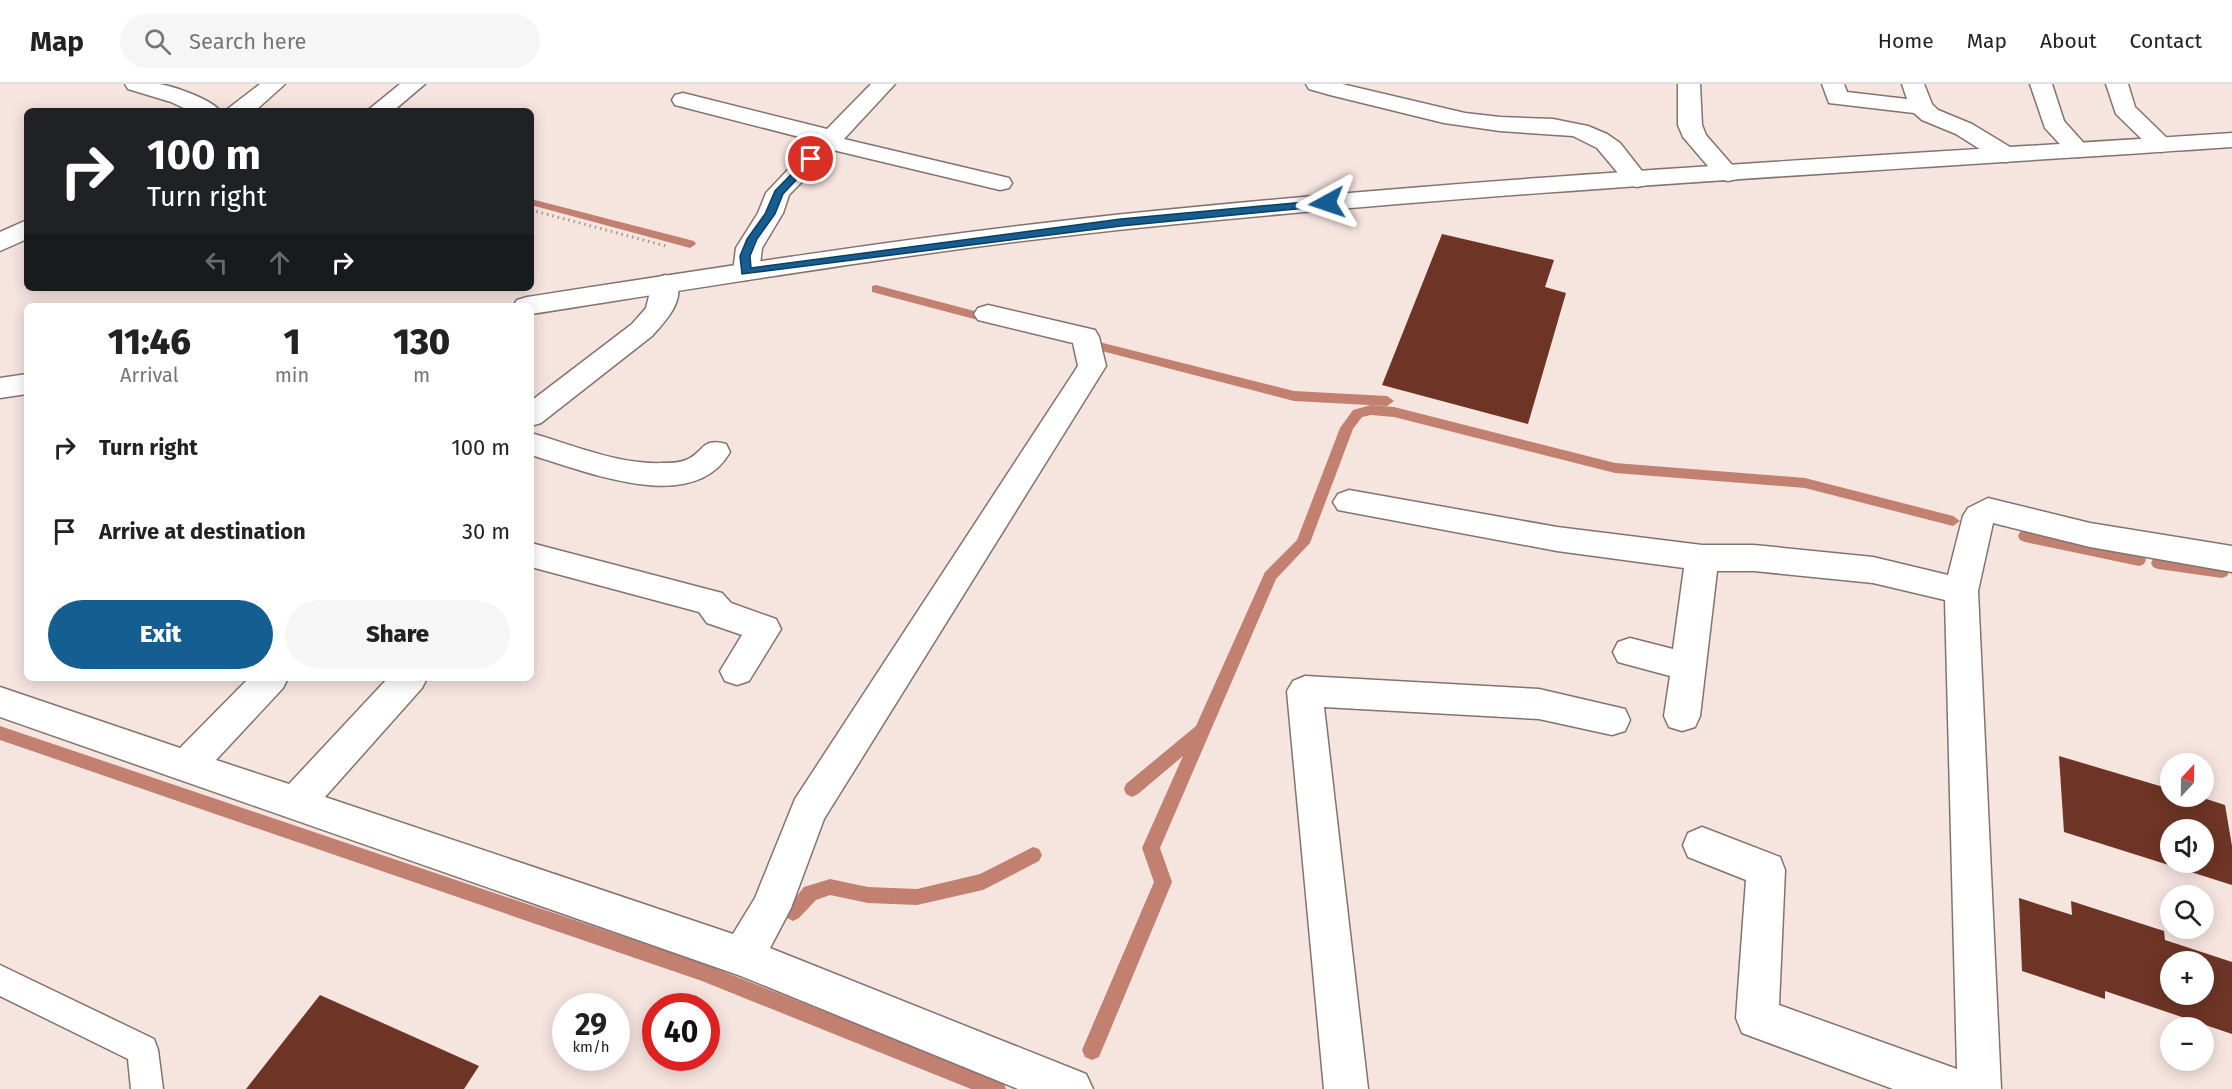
<!DOCTYPE html>
<meta charset="utf-8">
<style>
:root{--surface:#fff;--page:#f6f6f6;--text:#222;--muted:#767676;--line:#e0e0e0;--accent:#155e92}
body{margin:0;font-family:"Fira Sans",sans-serif;background:var(--page);color:var(--text);height:100vh;display:flex;flex-direction:column;font-size:22px;white-space:nowrap}
*{box-sizing:border-box;margin:0}
p{font-size:20px;color:var(--muted)}
.icon{flex:none;width:33px;height:33px;fill:none;stroke:currentColor;stroke-width:2;stroke-linecap:round;stroke-linejoin:round}
.map{position:relative;flex:1;overflow:hidden}
.drawer{position:absolute;left:24px;top:219px;width:510px;height:378px;display:flex;flex-direction:column;background:var(--surface);border-radius:9px;box-shadow:0 3px 15px #0003}
.drawer>*{flex:none}
.top-card{position:absolute;left:24px;top:24px;width:510px;height:183px;border-radius:9px;box-shadow:0 3px 15px #0003;background:#202124;color:#fff;overflow:hidden}
.needle{width:39px;rotate:22deg}
.buttons{position:absolute;left:2160px;top:669px;display:grid;gap:12px}
.buttons a{display:grid;place-items:center;width:54px;height:54px;border-radius:50%;background:var(--surface);box-shadow:0 3px 15px #0003;font-size:30px}
.speed{position:absolute;left:552px;top:909px;display:flex;gap:12px;font-size:30px;font-weight:700;text-align:center}
.speed>*{display:grid;place-content:center;width:78px;height:78px;border-radius:50%;background:var(--surface);box-shadow:0 3px 15px #0003;line-height:1}
.speed small{font-size:15px;font-weight:400}
.speed .limit{border:9px solid #d22;background:#fff;color:#111}
.pin{position:absolute;display:grid;place-items:center;width:51px;height:51px;color:#fff;margin:-26px;border:3px solid #fff;border-radius:50%;box-shadow:0 2px 6px #0007}
.me{position:absolute;width:66px;margin:-33px;rotate:265deg;stroke-linejoin:round;filter:drop-shadow(0 0 4px #0008)}
.turn{display:flex;align-items:center;gap:21px;height:126px;padding:0 24px;font-size:27px}
.turn .icon{width:78px;height:78px;stroke-width:2.5}
.turn b{display:block;font-size:42px;line-height:51px}
.lanes{display:flex;align-items:center;height:57px;padding:0 24px;background:#0003;justify-content:center;gap:30px;direction:ltr}
.lanes .off{opacity:.35}
.eta{display:flex;justify-content:space-evenly;align-items:center;height:102px;text-align:center}
.eta b{font-size:36px;font-weight:800;line-height:42px}
.cta{display:flex;gap:12px;margin-top:auto;padding:12px 24px}
.cta a{flex:1;height:69px;border-radius:36px;background:var(--accent);color:#fff;font-size:24px;font-weight:800;line-height:69px;text-align:center}
.cta a+a{background:var(--page);color:var(--text)}
ul{padding:0;list-style:none}
li{display:flex;align-items:center;gap:18px;height:84px;padding:0 24px}
li div{flex:1}
li b{display:block;font-size:22px}
li em{font-style:normal}
header{display:flex;align-items:center;gap:36px;box-sizing:border-box;height:84px;padding:0 30px;background:var(--surface);border-bottom:2px solid var(--line)}
header strong{font-size:28px}
nav{display:flex;gap:33px;margin-inline-start:auto;font-size:21px}
.search{width:420px;height:54px;background:var(--page);display:flex;align-items:center;gap:15px;box-sizing:border-box;padding:0 21px;border-radius:33px;color:var(--muted);font-size:22px}
.map>svg:first-child{display:block}
</style>
<header>
<strong>Map</strong>
<div class="search"><svg class="icon" aria-label="search" viewBox="0 0 24 24"><circle cx="10" cy="10" r="6"/><path d="M15 15l6 6"/></svg>Search here</div>
<nav><a>Home</a><a>Map</a><a>About</a><a>Contact</a></nav>
</header>
<div class="map">
<svg width="2232" height="1005" viewBox="0 0 2232 1005">
<rect width="100%" height="100%" fill="#f6e4df"/>
<g fill="none" stroke-linecap="round" stroke-linejoin="round">
<!-- stream -->
<g fill="#c28170" fill-rule="evenodd">
<path d="M531 115 694 157 696 160 690 164 531 121Z"/>
<path d="M876 201 997 233 999 236 993 240 872 208V202Z"/>
<path d="M1099 258 1294 307 1387 312 1394 317 1387 322 1294 317 1094 265 1093 262 1094 259Z"/>
<path d="M1371 321 1394 323 1615 379 1805 394 1953 432 1960 437 1953 442 1805 404 1615 389 1394 333 1371 331 1362 333 1353 345 1310 459 1276 495 1160 764 1172 798 1099 973 1092 976 1085 973 1082 966 1154 798 1142 764 1183 672 1138 710 1132 713 1126 710 1124 705 1126 700 1196 642 1265 488 1297 456 1340 344 1353 326Z"/>
<path d="M2025 446 2139 470 2144 472 2146 476 2144 480 2139 482 2025 458 2020 456 2018 452 2020 448Z"/>
<path d="M2158 473 2222 482 2227 484 2229 488 2227 492 2222 494 2158 485 2153 483 2151 479 2153 475Z"/>
<path d="M0 642 702 879 1003 998 1006 1005H971L702 897 0 656Z"/>
<path d="M1033 763 1039 765 1042 771 1039 777 983 806 917 821 868 819 830 811 816 816 799 834 793 837 787 834 784 828 804 803 830 795 868 803 917 805 980 790Z"/>
</g>
</g>
<!-- building -->
<g fill="#6e3526" fill-rule="evenodd">
<path d="M1442 150 1554 176 1545 203 1566 209 1528 340 1382 301Z"/>
<path d="M2059 672 2170 705V712H2197L2225 721 2232 762V801L2064 748ZM2170 746H2204V778H2170Z"/>
<path d="M2019 814 2072 831 2071 817 2164 847 2165 856 2232 878V950L2105 907V915L2022 887ZM2170 878H2204V910H2170Z"/>
<path d="M320 911 479 982 464 1005H246Z"/>
</g>
<g fill="none" stroke-linecap="round" stroke-linejoin="round">
<!-- service casing -->
<g stroke="#83736f" stroke-width="3">
<path id="service" d="M0 881 154 955 158 966 163 1005H131L128 975 0 912Z"/>
</g>
<!-- minor casing -->
<g stroke="#83736f" stroke-width="3">
<g id="minor">
<path d="M125 0C136 0 148 0 159 0 173 2 211 15 220 27H190L171 18 128 5Z"/>
<path d="M260 0H285L255 27H225Z"/>
<path d="M400 0H425L393 27H367Z"/>
<path d="M871 0H895L844 55 1009 94 1012 99 1009 104 1000 106 833 66 789 111 783 129 762 164 759 188 755 194 746 196 737 194 733 188 736 164 758 129 766 109 815 57 675 21 672 16 675 11 683 9 827 45Z"/>
<path d="M1306 0H1342L1465 29 1500 33 1553 35 1588 42 1607 50 1620 59 1649 96 1646 101 1637 103 1628 101 1597 64 1573 52 1500 47 1444 39 1330 11 1309 5Z"/>
<path d="M1678 0H1700L1702 41 1706 51 1740 90 1737 95 1728 97 1719 95 1683 53 1678 41Z"/>
<path d="M1822 0H1844L1847 8 1907 15 1902 0H1924L1932 20 1938 26 1972 40 2015 66 2018 71 2015 76 2006 78 1997 76 1956 50 1922 36 1914 29 1829 19Z"/>
<path d="M2030 0H2052L2064 37 2090 66 2086 71 2078 73 2070 71 2045 44Z"/>
<path d="M2106 0H2128L2135 23 2169 56 2173 61 2169 66 2161 68 2153 66 2116 30Z"/>
<path d="M27 136V155L0 167V148Z"/>
<path d="M665 191 674 194C688 214 665 238 652 252L541 339 531 342V317L632 240 646 224 652 200 656 194Z"/>
<path d="M988 221 1095 246 1099 253 1106 282 824 735 791 824 770 864 1086 990 1093 1005H1018L741 892 0 633V603L180 664 249 594H288L283 604 216 676 289 700 388 594H427L422 604 325 713 733 850 755 814 795 715 1078 282 1073 259 978 236 974 230 978 224Z"/>
<path d="M531 349C573 361 619 381 663 379 670 379 679 379 686 376 704 369 701 353 726 360L730 368C693 433 586 387 531 371Z"/>
<path d="M1349 406 1557 443 1702 461H1754L1873 473 1948 491 1963 432 1968 424 1988 414 2090 439 2232 462V488L2090 463 1993 439 1978 507 2001 1005H1893L1742 949 1736 934 1746 796 1688 773 1683 761 1688 749 1702 743 1780 773 1785 786 1779 921 1957 985 1945 516 1873 499 1754 487H1717L1700 632 1695 643 1682 647 1669 643 1664 632 1670 592 1618 578 1613 568 1618 558 1630 554 1673 565 1684 484 1557 467 1338 426 1333 418 1338 410Z"/>
<path d="M531 459 722 509 731 519 776 535 781 545 749 597 737 601 725 597 720 587 742 551 707 539 699 528 531 483Z"/>
<path d="M1305 592 1539 605 1625 625 1630 636 1625 647 1612 651 1539 635 1324 623 1368 1005H1324L1287 607 1293 597Z"/>
</g>
</g>
<!-- tertiary casing -->
<g stroke="#83736f" stroke-width="3">
<g id="tertiary">
<path d="M2232 49V63C1863 88 1494 107 1127 145 927 166 729 199 531 230V222H513L517 216 527 213C726 182 924 151 1124 130 1492 92 1863 73 2232 49Z"/>
<path d="M27 290V310L0 314V294Z"/>
</g>
</g>
<!-- path -->
<path stroke="#a59794" stroke-width="3" stroke-dasharray="1.5 4" stroke-linecap="butt" d="M531 126 666 162"/>
<!-- service -->
<use href="#service" fill="#fff" fill-rule="evenodd"/>
<!-- minor -->
<use href="#minor" fill="#fff" fill-rule="evenodd"/>
<!-- tertiary -->
<use href="#tertiary" fill="#fff" fill-rule="evenodd"/>
</g>
<!-- route -->
<path fill="#155e92" stroke="#0e3d5f" stroke-width="1.5" d="M808 73 816 75 783 110 775 130 757 155 750 172 751 184 1121 135 1327 116 1332 119 1327 122 1121 142 742 190 740 172 747 155 765 130 775 107Z"/>
</svg>
<div class="buttons">
<a><svg class="needle" viewBox="-14 -14 28 28"><path d="M0-13l5 13h-10z" fill="#e53935"/><path d="M0 13l5-13h-10z" fill="#767676"/></svg></a>
<a><svg class="icon" aria-label="sound" viewBox="0 0 24 24"><path d="M4 9h4l5-4v14l-5-4H4zM17 9q2 3 0 6"/></svg></a>
<a><svg class="icon" aria-label="search" viewBox="0 0 24 24"><circle cx="10" cy="10" r="6"/><path d="M15 15l6 6"/></svg></a>
<a>+</a>
<a>−</a>
</div>
<div class="speed"><div>29<small>km/h</small></div><div class="limit">40</div></div>
<div class="pin" style="left:811px;top:75px;background:#d93025"><svg class="icon" aria-label="arrive" viewBox="0 0 24 24"><path d="M6 21V4h12l-3 4 3 4H6"/></svg></div>
<svg class="me" style="left:1327px;top:119px" viewBox="-20 -20 40 40"><path d="M0-17L14 15 0 8-14 15z" fill="#155e92" stroke="#fff" stroke-width="4"/></svg>
<div class="top-card">
<div class="turn"><svg class="icon" aria-label="right" viewBox="0 0 24 24"><path d="M7 20v-9h11M14 6l5 5-5 5"/></svg><div><b>100 m</b>Turn right</div></div>
<div class="lanes"><svg class="icon off" aria-label="left" viewBox="0 0 24 24"><path d="M17 20v-9H6M10 6l-5 5 5 5"/></svg><svg class="icon off" aria-label="ahead" viewBox="0 0 24 24"><path d="M12 20V5M6 11l6-6 6 6"/></svg><svg class="icon" aria-label="right" viewBox="0 0 24 24"><path d="M7 20v-9h11M14 6l5 5-5 5"/></svg></div>
</div>
<section class="drawer">
<div class="eta">
<div><b>11:46</b><p>Arrival</p></div>
<div><b>1</b><p>min</p></div>
<div><b>130</b><p>m</p></div>
</div>
<ul>
<li><svg class="icon" aria-label="right" viewBox="0 0 24 24"><path d="M7 20v-9h11M14 6l5 5-5 5"/></svg><div><b>Turn right</b></div><em>100 m</em></li>
<li><svg class="icon" aria-label="arrive" viewBox="0 0 24 24"><path d="M6 21V4h12l-3 4 3 4H6"/></svg><div><b>Arrive at destination</b></div><em>30 m</em></li>
</ul>
<div class="cta"><a>Exit</a><a>Share</a></div>
</section>
</div>
